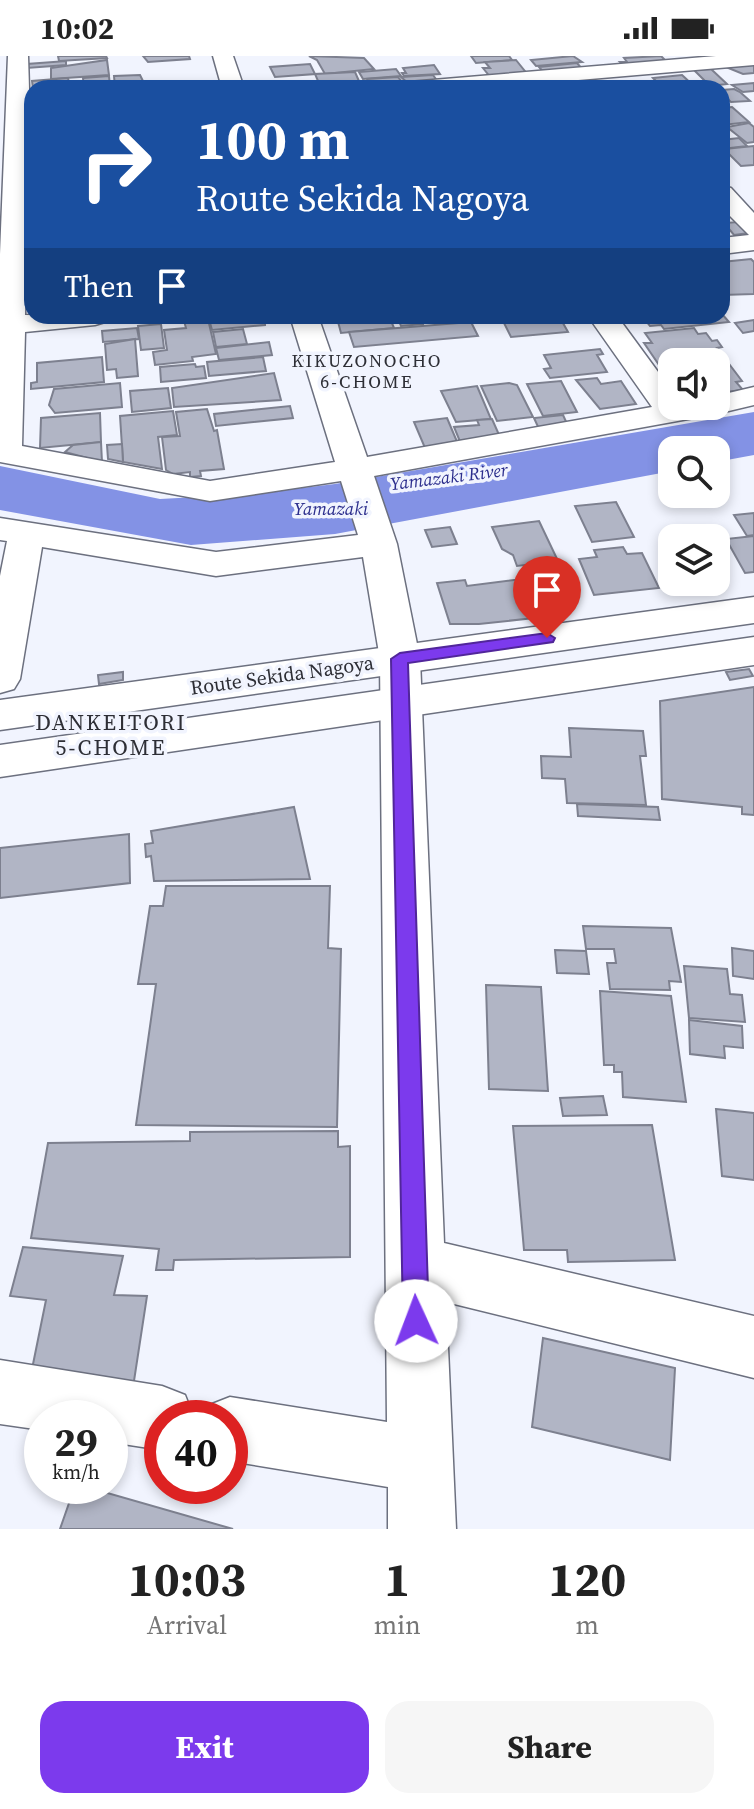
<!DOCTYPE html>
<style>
:root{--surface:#fff;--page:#f6f6f6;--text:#222;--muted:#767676;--accent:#7c3aed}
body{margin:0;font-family:"Source Serif 4",serif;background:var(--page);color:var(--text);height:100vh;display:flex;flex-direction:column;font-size:30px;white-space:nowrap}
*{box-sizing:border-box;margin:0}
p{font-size:26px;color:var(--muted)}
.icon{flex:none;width:44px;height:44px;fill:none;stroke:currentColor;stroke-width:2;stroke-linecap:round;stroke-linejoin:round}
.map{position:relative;height:1473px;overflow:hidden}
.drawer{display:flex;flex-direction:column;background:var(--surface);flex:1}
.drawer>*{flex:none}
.hud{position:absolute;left:24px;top:24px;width:706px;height:244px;border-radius:24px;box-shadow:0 4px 12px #0003;background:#1a4fa0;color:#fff;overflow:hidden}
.buttons{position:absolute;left:658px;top:292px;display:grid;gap:16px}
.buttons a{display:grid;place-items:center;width:72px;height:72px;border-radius:16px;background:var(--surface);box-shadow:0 4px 12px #0003;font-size:40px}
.speed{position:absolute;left:24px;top:1344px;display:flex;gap:16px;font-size:40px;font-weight:700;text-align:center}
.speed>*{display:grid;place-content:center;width:104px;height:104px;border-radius:50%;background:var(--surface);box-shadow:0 4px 12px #0003;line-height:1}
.speed small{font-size:20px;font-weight:400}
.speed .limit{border:12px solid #d22;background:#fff;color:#111}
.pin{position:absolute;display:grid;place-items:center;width:68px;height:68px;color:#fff;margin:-82px -34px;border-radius:50% 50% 50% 0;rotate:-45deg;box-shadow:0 0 8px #0007}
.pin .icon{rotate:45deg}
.me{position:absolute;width:88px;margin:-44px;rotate:358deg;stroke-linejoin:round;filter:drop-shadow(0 0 6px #0008)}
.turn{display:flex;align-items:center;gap:28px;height:168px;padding:0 40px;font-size:36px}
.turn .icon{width:104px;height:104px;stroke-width:2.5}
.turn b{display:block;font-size:56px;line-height:68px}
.then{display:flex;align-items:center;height:76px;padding:0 40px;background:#0003;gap:16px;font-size:30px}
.eta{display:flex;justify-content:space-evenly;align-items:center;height:136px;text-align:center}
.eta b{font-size:48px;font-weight:700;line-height:56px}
.button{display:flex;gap:16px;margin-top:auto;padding:16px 40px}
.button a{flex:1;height:92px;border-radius:24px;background:var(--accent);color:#fff;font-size:32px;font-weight:700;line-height:92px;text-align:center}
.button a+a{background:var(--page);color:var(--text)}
.status{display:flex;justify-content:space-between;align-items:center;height:56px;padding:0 40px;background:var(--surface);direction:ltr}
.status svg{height:22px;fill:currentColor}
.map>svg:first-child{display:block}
</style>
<div class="status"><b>10:02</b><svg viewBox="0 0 49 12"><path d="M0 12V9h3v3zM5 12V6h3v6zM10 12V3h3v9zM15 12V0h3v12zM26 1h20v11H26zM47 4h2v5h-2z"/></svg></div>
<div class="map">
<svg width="754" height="1473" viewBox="0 0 754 1473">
<rect width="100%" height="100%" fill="#f1f4fe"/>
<!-- water -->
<path fill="#8392e5" d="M754 356V399L716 406V394H672V415L335 478 191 489 0 454V410L160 443 252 438 335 428Z"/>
<!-- building -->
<g fill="#b1b5c5" stroke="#7d808f" stroke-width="2">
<path d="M58 0H106L107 2 59 5Z"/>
<path d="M143 0H189L190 3 148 6Z"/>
<path d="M309 0 364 2 374 13 325 18 317 4Z"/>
<path d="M471 0H509L512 4 476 7Z"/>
<path d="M573 0 582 6 536 10 531 4Z"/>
<path d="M661 0 667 6 625 11 620 6H627L624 2Z"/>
<path d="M107 4 109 19 51 23V12Z"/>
<path d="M516 4 528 19 491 22 483 12H490L485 6Z"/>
<path d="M66 5V9L27 12V8Z"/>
<path d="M577 7 583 14 544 17 539 11Z"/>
<path d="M310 8 315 18 275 21 270 11Z"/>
<path d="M754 8V17L743 18 726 11Z"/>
<path d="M434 9 440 18 404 20 402 17H406L403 12Z"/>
<path d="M396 13 401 20 363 23 359 16Z"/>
<path d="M711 13 727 28 710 30 694 14Z"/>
<path d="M355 16 362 32H315L314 28 325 27 318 25 315 18Z"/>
<path d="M140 19 145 29 115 31 114 20Z"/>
<path d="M433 19 438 26 409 28 401 21Z"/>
<path d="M682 19 696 32H663L653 22Z"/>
<path d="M109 20 110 31 84 32 83 22Z"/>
<path d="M398 21 403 27 372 31 367 23Z"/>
<path d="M68 22 70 32H33L32 25Z"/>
<path d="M589 23 596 30 554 32 549 26Z"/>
<path d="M754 27V35L743 36 732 29Z"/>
<path d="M734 33 740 36 750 45 731 46 722 38V34Z"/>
<path d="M732 51 749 66 723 69 722 52Z"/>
<path d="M749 67 754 71V86L747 87 727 71Z"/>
<path d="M739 82 747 90 722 93V84Z"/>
<path d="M754 90V109L741 110 724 93Z"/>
<path d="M739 166 749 177 734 179 724 167Z"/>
<path d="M751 203 754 206V238L722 239V206Z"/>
<path d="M722 258 729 266 664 273 661 269 650 270 642 260Z"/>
<path d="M253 260 265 265V269L212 274 209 263Z"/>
<path d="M389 260 394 272 341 277 337 262Z"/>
<path d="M397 260H421L423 268 401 270Z"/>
<path d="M559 260 568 276 511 281 502 263Z"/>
<path d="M208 263 216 298 192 301 193 305 155 309 153 296 167 294 164 274 186 272 184 265Z"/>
<path d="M754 264V275L743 277 735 267Z"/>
<path d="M471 266 478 280 354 291 349 276Z"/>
<path d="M161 268 164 292 141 294 138 270Z"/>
<path d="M137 272 139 283 103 286 102 275Z"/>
<path d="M694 272 698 278 706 277 712 285 717 284 722 291 717 292 742 325 736 326 743 334 716 337V306H672V328L644 287H652L645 277Z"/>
<path d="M243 273 247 288 216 291 213 276Z"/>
<path d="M135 283 138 320 117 322 116 313 107 314 105 288Z"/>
<path d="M269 286 272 299 219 304 216 292Z"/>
<path d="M600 293 603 298 597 299 607 316 550 322 544 313 551 312 544 299Z"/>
<path d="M102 301 104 326 31 333V327L37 326V307Z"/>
<path d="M263 301 266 315 209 320 207 306Z"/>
<path d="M195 308 196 311 204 310 206 322 161 326 160 311Z"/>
<path d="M274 317 281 344 174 351 172 332Z"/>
<path d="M597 322 601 328 621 325 636 348 600 353 576 324Z"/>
<path d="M561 325 577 356 543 360 527 328Z"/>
<path d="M120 327 122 351 55 357 49 349 54 333Z"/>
<path d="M509 327 517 329 533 361 497 365 481 330Z"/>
<path d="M477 330 491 363 456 366 441 335Z"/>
<path d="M168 332 171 352 132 356 130 335Z"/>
<path d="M290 350 293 362 216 370 214 358Z"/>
<path d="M207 353 214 375 217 374 224 413 200 415 201 420 190 421V416L173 418 166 414 162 381 180 380 176 356Z"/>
<path d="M173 355 177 379 158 381 162 413 123 406 120 360Z"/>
<path d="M100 357 101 386 40 392 41 362Z"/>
<path d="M563 359 568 370 539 373 534 362Z"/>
<path d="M447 362 458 388 425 392 414 366Z"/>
<path d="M492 363 500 381 461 388 454 371 479 369 477 364Z"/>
<path d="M101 386 102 406 65 396 73 389Z"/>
<path d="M122 388 123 406 108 403 107 389Z"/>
<path d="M616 446 634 481 592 486 575 450Z"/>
<path d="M754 457V479L747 480 734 459Z"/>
<path d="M539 465 558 505 517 510 513 499 502 493 492 471Z"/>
<path d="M450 471 457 488 432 491 425 474Z"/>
<path d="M754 480V516L745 517 726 483Z"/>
<path d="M623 491 627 498 642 497 659 532 594 539 579 503 597 501 594 494Z"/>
<path d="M567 513 578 541 551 544 545 531 536 532 530 517Z"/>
<path d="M530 522 544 561 479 568H450L437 527 465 524 467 530Z"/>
<path d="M749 613 753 620 730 624 726 616Z"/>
<path d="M123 616V624L99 628 98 619Z"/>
<path d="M754 631V759L742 758V751L662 743 660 645Z"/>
<path d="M569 672 643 675 646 700H640L646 749 567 747 565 723 542 722 541 700 571 701Z"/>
<path d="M577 748 658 751 660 764 578 760Z"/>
<path d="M294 751 310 823 154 825 151 800 146 801 145 788 153 787 151 775Z"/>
<path d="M129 778 130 827 0 842V792Z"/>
<path d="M166 830H330L328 892 341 893 337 1071 136 1069 156 928H138L150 850H163Z"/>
<path d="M583 870 671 872 681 926 669 925 670 934 610 933 607 907H616L614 893H586Z"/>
<path d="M732 892 754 895V923L733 920Z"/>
<path d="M555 894 586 895 589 918 557 917Z"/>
<path d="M684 910 727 913 730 938 742 939 745 966 689 962Z"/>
<path d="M486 929 541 931 548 1035 489 1033Z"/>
<path d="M600 935 671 940 686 1046 623 1041 622 1016H614V1009H604Z"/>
<path d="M689 964 742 970 743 992 724 990 725 1002 690 998Z"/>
<path d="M603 1040 607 1059 563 1060 560 1042Z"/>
<path d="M716 1053 754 1057V1124L722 1120Z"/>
<path d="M652 1069 675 1204 568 1206 567 1194H524L513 1070Z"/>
<path d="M338 1075V1091L350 1090V1201L174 1204 173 1214H156L159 1193 31 1182 48 1087 190 1085V1076Z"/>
<path d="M23 1191 123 1200 114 1239 147 1240 132 1338 30 1323 46 1244 10 1240Z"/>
<path d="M543 1282 675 1312 670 1404 532 1371Z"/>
<path d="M75 1430H83L233 1473H60Z"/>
</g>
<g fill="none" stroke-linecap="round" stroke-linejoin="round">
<!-- minor casing -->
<g stroke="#6c707f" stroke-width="3">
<g id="minor">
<path d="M8 0H28L30 65 25 259 109 260 105 266 95 269 25 276 22 390 210 425 335 406 290 260H318L367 401 652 351 588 260H617L672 335V350H716V340L754 331V349L716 358 374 420 397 488 420 603 444 1187 754 1260V1322L446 1246 456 1473H388V1431L230 1405V1362H202L207 1350 230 1341 387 1366 380 603 363 501 216 520 42 491 20 623 14 633 0 637V520L7 485 0 484V462L216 496 358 479 341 425 210 445 0 406V198Z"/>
<path d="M213 0H233L244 32H222Z"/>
<path d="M716 0H754V9L485 32H398L409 26Z"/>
<path d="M722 130 731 132 754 157V194L722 198V182L749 179 722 152Z"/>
<path d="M0 1304 162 1330 185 1339 194 1362H162V1394L110 1386V1362H42V1374L0 1368Z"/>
</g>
</g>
<!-- major casing -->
<g stroke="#6c707f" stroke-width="3">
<g id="major">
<path d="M754 541V567L0 674V644Z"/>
<path d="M754 581V609L0 721V689Z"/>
</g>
</g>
<!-- minor -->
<use href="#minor" fill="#fff" fill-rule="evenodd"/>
<!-- major -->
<use href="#major" fill="#fff" fill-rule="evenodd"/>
</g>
<!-- route -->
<path fill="#7c3aed" stroke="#51269a" stroke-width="2" d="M547 577 555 582 553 586 408 607 429 1265 425 1274 416 1277 407 1274 403 1265 391 603 400 597Z"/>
<g text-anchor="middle" stroke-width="7" stroke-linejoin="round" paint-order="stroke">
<!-- far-neighbourhood labels -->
<g font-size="18" letter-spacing="2" fill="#2d2e35" stroke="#f1f4fe">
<text x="367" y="311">KIKUZONOCHO<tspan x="367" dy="21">6-CHOME</tspan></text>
</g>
<!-- far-water labels -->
<g font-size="18" font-style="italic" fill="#2b2d8c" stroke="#f1f4fe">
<text transform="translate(449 421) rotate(-7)" y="6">Yamazaki River</text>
<text x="331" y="459">Yamazaki</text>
</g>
<!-- street labels -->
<g font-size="20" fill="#2d2e35" stroke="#f1f4fe">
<text transform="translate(282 619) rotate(-8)" y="7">Route Sekida Nagoya</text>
</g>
<!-- neighbourhood labels -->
<g font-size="22" letter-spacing="2" fill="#2d2e35" stroke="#f1f4fe">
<text x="111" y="674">DANKEITORI<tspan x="111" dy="25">5-CHOME</tspan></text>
</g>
</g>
</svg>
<div class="buttons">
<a><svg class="icon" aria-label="sound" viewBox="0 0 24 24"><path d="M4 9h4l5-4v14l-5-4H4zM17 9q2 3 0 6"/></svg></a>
<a><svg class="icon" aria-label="search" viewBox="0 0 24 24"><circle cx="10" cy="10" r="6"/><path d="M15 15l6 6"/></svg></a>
<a><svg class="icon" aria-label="layers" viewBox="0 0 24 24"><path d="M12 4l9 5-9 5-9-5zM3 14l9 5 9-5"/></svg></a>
</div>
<div class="speed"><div>29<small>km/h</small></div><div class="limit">40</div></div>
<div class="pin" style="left:547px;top:582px;background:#d93025"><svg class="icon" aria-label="arrive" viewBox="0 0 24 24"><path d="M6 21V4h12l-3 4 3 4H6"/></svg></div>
<svg class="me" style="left:416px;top:1265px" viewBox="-20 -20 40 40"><circle r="19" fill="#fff"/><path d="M0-13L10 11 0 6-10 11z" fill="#7c3aed"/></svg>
<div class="hud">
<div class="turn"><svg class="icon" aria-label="right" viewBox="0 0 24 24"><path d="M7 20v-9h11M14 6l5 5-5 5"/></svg><div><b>100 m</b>Route Sekida Nagoya</div></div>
<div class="then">Then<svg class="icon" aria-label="arrive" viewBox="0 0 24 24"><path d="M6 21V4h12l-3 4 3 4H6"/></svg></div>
</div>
</div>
<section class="drawer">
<div class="eta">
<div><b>10:03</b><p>Arrival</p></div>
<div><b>1</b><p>min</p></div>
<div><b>120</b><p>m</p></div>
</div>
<div class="button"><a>Exit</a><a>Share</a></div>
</section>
